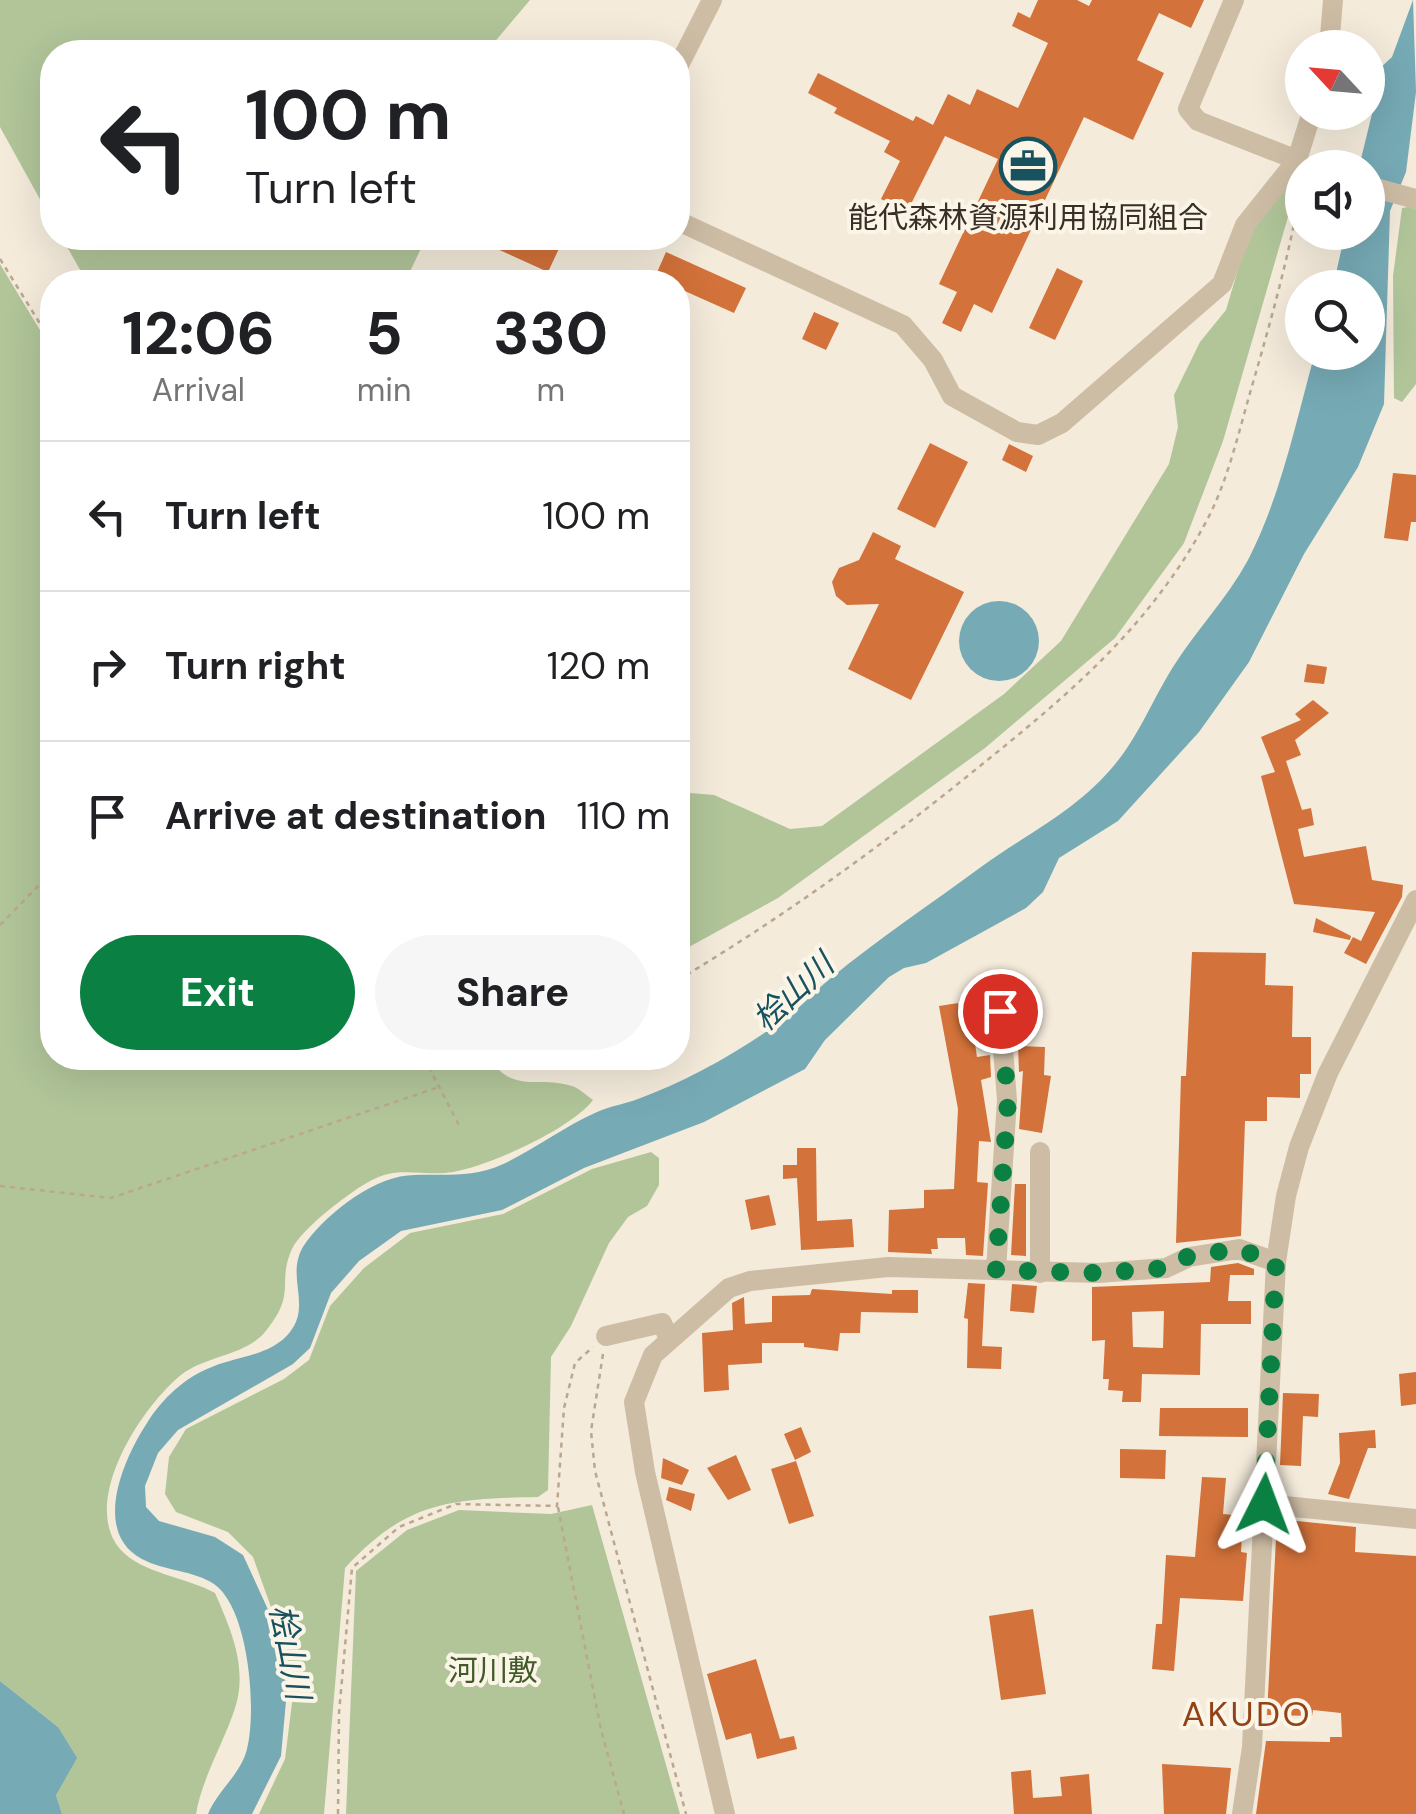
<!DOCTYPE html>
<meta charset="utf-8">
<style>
:root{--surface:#fff;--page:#f6f6f6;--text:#202124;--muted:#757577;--line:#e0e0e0;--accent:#0b8043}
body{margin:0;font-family:"DM Sans","Noto Sans JP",sans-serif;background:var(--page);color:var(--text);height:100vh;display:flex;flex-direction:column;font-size:38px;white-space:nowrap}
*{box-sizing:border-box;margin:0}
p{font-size:32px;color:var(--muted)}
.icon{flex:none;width:55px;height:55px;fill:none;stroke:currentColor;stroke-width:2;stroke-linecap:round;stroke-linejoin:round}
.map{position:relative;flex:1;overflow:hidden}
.drawer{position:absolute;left:40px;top:270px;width:650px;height:800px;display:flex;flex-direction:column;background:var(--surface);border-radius:40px;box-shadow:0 10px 40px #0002}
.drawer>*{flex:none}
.banner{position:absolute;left:40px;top:40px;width:650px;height:210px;border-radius:40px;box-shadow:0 10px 40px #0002;background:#fff;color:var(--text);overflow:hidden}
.needle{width:65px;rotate:296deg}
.controls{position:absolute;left:1285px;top:30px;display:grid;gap:20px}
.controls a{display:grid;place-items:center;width:100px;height:100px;border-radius:50%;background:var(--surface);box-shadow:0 10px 40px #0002;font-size:50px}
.pin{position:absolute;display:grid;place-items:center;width:85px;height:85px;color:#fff;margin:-42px;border:5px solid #fff;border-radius:50%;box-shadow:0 2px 10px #0007}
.me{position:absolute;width:110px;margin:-55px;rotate:3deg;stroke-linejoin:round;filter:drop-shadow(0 0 8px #0008)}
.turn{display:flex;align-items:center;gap:35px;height:210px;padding:0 40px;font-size:45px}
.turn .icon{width:130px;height:130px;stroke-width:2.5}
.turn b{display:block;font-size:70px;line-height:85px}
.eta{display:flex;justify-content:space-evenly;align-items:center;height:170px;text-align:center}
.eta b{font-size:60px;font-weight:800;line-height:70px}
.button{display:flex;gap:20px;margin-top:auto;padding:20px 40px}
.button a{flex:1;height:115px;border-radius:60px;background:var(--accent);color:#fff;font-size:40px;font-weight:800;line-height:115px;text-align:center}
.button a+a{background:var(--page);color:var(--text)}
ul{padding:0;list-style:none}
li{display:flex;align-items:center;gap:30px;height:150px;padding:0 40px;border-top:2px solid var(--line)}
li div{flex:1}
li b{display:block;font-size:38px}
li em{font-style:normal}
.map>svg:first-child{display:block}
</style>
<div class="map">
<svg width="1416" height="1814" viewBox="0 0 1416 1814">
<rect width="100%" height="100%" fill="#f4ebdb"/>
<!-- green -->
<g fill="#b1c599">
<path d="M0 0H530L486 52H52V221L0 127Z"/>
<path d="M1281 184 1290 188 1292 203 1223 441 1184 543 1115 638 985 748 778 898 678 953V792L714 795 790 829 822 826 1004 694 1061 641 1169 464 1178 427 1174 395 1200 342 1226 310 1247 239Z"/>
<path d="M1408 207 1416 209V384L1402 402 1394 398 1393 276 1402 208Z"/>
<path d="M62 238H426L405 282H87Z"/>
<path d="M0 264 52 350V1058H488C516 1095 536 1075 572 1086 579 1088 587 1096 593 1100 571 1129 489 1166 453 1172 425 1177 399 1165 372 1180 352 1190 301 1229 292 1249 276 1285 298 1292 265 1332 247 1354 208 1356 185 1372 144 1402 79 1501 120 1549 142 1574 187 1577 215 1593 228 1623 243 1656 239 1690 235 1725 203 1771 196 1814H62L56 1795 58 1727 0 1681Z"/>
<path d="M651 1152 659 1158V1185L647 1206 628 1217 609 1243 571 1326 551 1357 548 1490 538 1497C452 1499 407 1500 345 1568L324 1814H259L285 1759 293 1695 285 1646 253 1557 228 1532 176 1512 165 1494 169 1457 186 1429 284 1379 309 1360 330 1306 364 1268 410 1233 503 1214 592 1169Z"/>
<path d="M592 1505 680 1814H346L356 1571 407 1530 459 1510 551 1514Z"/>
</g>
<!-- water -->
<g fill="#76aab5">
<path d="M1413 0 1416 92 1406 172 1390 211 1384 404 1358 467 1304 554 1249 662 1199 732 1118 821 1059 858 1043 892 1026 908 926 963 904 968 889 977 825 1040 805 1069 704 1122 584 1168 502 1210 401 1231 359 1261 331 1293 310 1348 293 1364 178 1430 158 1453 145 1486 146 1507 159 1521 215 1537 243 1555 276 1627 287 1690 281 1756 252 1814H208C218 1790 241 1774 247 1749 257 1711 249 1608 214 1584 193 1570 164 1571 142 1559 91 1532 124 1458 147 1423 162 1399 185 1377 212 1367 238 1356 271 1356 290 1332 313 1303 282 1273 307 1241 330 1211 376 1175 415 1175 445 1174 472 1178 501 1165 534 1150 563 1127 597 1112 610 1106 625 1104 638 1099 690 1080 746 1048 791 1014 805 1003 817 989 831 978 878 939 931 904 981 867 1025 835 1074 812 1111 769 1139 737 1151 702 1173 667 1196 630 1227 599 1248 560 1281 496 1296 421 1315 353L1368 352V288L1333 287 1345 233 1368 232V168L1359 167 1380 81 1378 70 1392 57Z"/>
<circle cx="999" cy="641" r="40"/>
<path d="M0 1681 58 1727 77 1758 56 1795 62 1814H0Z"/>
</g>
<!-- building -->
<g fill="#d3723a" fill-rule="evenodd">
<path d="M1038 0H1077L1089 6 1092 0H1204L1191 28 1159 13 1137 60 1164 73 1133 140 1084 117 992 313 974 304 961 332 942 323 957 292 939 284 998 159 945 136 907 212 881 199 900 161 884 152 890 141 834 113 837 108 808 93 818 73 913 121 916 116 933 125 948 94 970 105 977 89 1018 108 1048 43 1012 26 1018 12 1030 18Z"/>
<path d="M473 238H564L548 272Z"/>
<path d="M666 252 746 288 734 313 678 288V282L655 277Z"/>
<path d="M1057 268 1083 281 1055 340 1029 328Z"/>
<path d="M814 312 839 323 826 350 802 339Z"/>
<path d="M930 443 968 462 935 528 897 509Z"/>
<path d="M1009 444 1033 456 1026 472 1002 460Z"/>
<path d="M1393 473 1416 475V522H1411L1408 541 1384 538Z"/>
<path d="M873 532 901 546 895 559 964 592 911 700 848 669 879 604 847 605 836 596 832 582 839 568 859 560Z"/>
<path d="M1307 664 1327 667 1324 684 1304 682Z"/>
<path d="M1313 700 1329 713 1295 740 1301 755 1286 761 1302 810 1311 808 1314 825 1298 829 1304 857 1366 846 1372 880 1403 885 1402 897 1366 964 1344 953 1353 937 1361 941 1375 912 1294 904 1261 776 1275 772 1261 737 1301 720 1295 714Z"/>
<path d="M1316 918 1351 936 1350 940 1313 932Z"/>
<path d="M1192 952 1266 953 1265 985 1293 986 1292 1037H1311V1074H1300V1098L1267 1097V1121H1245L1241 1236 1176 1243 1181 1076H1186Z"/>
<path d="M958 1003 959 1012 970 1010 977 1057 990 1055 991 1077 981 1080 991 1142 979 1141 977 1182 988 1183 983 1256 966 1255 965 1238H937L938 1249H931L932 1254 888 1252 889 1210 924 1208V1190L954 1189 958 1109 939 1006Z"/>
<path d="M1018 1046 1045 1047 1044 1075 1051 1076 1042 1133 1019 1129 1023 1071 1019 1072Z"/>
<path d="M797 1148H816L817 1221 852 1219 854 1247 801 1250 797 1178 783 1179V1165H797Z"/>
<path d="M1015 1184H1026V1256L1011 1255Z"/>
<path d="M769 1195 776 1225 751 1230 745 1200Z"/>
<path d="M1238 1263 1254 1269V1275H1230L1228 1301H1251V1324H1201L1200 1375 1142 1374 1141 1402H1122L1123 1391 1108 1390 1109 1379H1103L1105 1340 1092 1341V1287L1210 1282 1211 1267ZM1164 1311 1163 1348 1133 1347 1132 1312Z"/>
<path d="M968 1283 985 1284 982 1346 1002 1347 1001 1369 967 1368 968 1319 964 1318Z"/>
<path d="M1012 1284 1037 1286 1034 1313 1010 1311Z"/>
<path d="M812 1289 892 1294V1290H918V1313L861 1312 860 1333H840L838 1351 804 1347V1343H762V1363L728 1365 729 1390 704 1392 702 1333 733 1330 732 1303 744 1297 745 1324 772 1322V1296L810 1295Z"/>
<path d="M1416 1372V1404L1401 1406 1399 1374Z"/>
<path d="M1283 1393 1319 1394 1318 1417 1303 1416 1301 1466 1280 1465Z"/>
<path d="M1160 1408H1248V1437L1159 1436Z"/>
<path d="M801 1427 811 1452 795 1460 784 1434Z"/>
<path d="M1375 1430 1376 1448H1368L1349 1499 1328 1494 1340 1463 1339 1433Z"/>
<path d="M1120 1449 1166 1450 1165 1479 1120 1478Z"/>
<path d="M736 1455 751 1490 728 1500 707 1468Z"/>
<path d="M663 1458 689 1470 682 1485 661 1478Z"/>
<path d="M796 1461 814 1516 789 1524 771 1469Z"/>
<path d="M1202 1477 1226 1478 1223 1514 1243 1516 1241 1552 1247 1553 1243 1601 1180 1598 1174 1671 1152 1669 1156 1624H1162L1166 1555 1195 1557Z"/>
<path d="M669 1487 695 1494 691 1511 666 1500Z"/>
<path d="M1277 1519 1356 1527 1355 1552 1416 1556V1814H1256L1266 1741 1330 1742V1737H1342L1341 1713 1313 1710 1312 1716 1267 1715Z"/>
<path d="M1033 1609 1046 1694 1001 1700 989 1616Z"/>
<path d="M756 1659 780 1739 794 1736 797 1749 757 1759 751 1733 726 1740 707 1674Z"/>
<path d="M1162 1764 1231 1768 1226 1814H1164Z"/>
<path d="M1031 1770 1033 1798 1062 1796 1060 1777 1089 1774 1092 1814H1014L1011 1772Z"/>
</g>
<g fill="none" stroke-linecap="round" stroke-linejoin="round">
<!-- path -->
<g stroke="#baa78f" stroke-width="2.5" stroke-dasharray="5 5" stroke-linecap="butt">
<path d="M0 259 52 343"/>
<path d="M0 925 52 872"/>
<path d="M678 980C783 917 879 848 975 770 1067 696 1149 628 1206 522 1227 483 1238 435 1250 393 1270 324 1289 257 1301 187"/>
<path d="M424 1058 460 1127"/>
<path d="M0 1186 111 1198 439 1087"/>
<path d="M603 1354 591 1431 595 1471 686 1814"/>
<path d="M558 1507 601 1730 624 1814"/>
<path d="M338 1814 339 1713 352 1568 399 1527 456 1504 557 1506 564 1408 575 1363 593 1347"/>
</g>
<!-- minor -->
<g stroke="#cebda5" stroke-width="20">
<path d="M1329 48 1333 0"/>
<path d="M678 67 712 0"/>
<path d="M1304 168 1297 160 1312 112"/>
<path d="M1368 186 1416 199"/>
<path d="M678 221 903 325 933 360 952 396 1017 432 1038 435 1062 423 1222 284 1245 225 1297 160 1198 121 1188 109 1234 0"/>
<path d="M996 1270 1007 1100 1000 1011"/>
<path d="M1040 1273V1152"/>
<path d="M606 1336 662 1323 669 1339"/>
<path d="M1264 1504 1416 1519"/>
<path d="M725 1814 645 1472 634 1402 653 1355 729 1288 750 1281 888 1267 1098 1273 1166 1268 1189 1257 1239 1249 1276 1262"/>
<path d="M1242 1814 1252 1747 1276 1262 1286 1196 1299 1147 1328 1073 1416 900"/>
</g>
</g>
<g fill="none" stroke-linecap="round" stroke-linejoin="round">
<!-- route -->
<path stroke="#0b8043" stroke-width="18" stroke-dasharray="0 32.4" d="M1000 1011 1008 1100 996 1270 1098 1273 1166 1268 1189 1256 1238 1249 1276 1262 1264 1504"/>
</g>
<!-- icons -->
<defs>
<g id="office-ring" transform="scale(2.875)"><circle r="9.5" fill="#fbf5e8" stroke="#18525f" stroke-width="1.5"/><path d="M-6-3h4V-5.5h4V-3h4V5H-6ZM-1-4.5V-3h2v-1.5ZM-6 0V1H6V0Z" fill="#18525f"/></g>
</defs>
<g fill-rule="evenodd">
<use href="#office-ring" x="1028" y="166"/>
</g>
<g text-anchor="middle" stroke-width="8" stroke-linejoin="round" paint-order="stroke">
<!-- poi labels -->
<g font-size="30" fill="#392f27" stroke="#fbf5e8">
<text x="1028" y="228">能代森林資源利用協同組合</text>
</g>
<!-- park labels -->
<g font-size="30" fill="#415a28" stroke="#fbf5e8">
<text x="493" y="1681">河川敷</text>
</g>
<!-- water labels -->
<g font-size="32" font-style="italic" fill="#18525f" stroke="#fbf5e8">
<text transform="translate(793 992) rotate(-43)" y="11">桧山川</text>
<text transform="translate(290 1652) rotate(79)" y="11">桧山川</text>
</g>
<!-- quarter labels -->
<g font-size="35" letter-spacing="2.5" fill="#914317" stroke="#fbf5e8">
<text x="1247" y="1726">AKUDO</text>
</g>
</g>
</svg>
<div class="controls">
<a><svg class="needle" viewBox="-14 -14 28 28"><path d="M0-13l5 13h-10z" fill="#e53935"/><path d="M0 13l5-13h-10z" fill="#757577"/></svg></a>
<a><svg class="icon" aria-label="sound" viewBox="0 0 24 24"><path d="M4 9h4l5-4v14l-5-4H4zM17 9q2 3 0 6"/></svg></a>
<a><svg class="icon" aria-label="search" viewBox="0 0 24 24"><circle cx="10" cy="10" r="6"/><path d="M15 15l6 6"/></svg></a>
</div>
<div class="pin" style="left:1000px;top:1011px;background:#d93025"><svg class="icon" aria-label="arrive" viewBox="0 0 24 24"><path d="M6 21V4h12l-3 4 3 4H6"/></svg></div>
<svg class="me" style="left:1264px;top:1504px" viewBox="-20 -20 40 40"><path d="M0-17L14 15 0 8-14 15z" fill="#0b8043" stroke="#fff" stroke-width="4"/></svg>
<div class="banner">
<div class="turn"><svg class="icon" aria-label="left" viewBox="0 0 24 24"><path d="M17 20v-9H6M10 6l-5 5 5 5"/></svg><div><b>100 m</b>Turn left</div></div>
</div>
<section class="drawer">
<div class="eta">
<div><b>12:06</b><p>Arrival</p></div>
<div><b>5</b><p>min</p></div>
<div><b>330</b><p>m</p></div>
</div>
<ul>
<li><svg class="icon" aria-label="left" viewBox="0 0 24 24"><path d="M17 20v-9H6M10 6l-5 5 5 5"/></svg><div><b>Turn left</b></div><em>100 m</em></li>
<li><svg class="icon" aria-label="right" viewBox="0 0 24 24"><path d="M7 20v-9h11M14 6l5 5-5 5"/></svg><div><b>Turn right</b></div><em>120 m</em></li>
<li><svg class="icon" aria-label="arrive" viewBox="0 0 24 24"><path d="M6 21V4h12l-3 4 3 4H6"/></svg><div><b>Arrive at destination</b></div><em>110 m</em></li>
</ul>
<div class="button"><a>Exit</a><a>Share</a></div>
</section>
</div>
